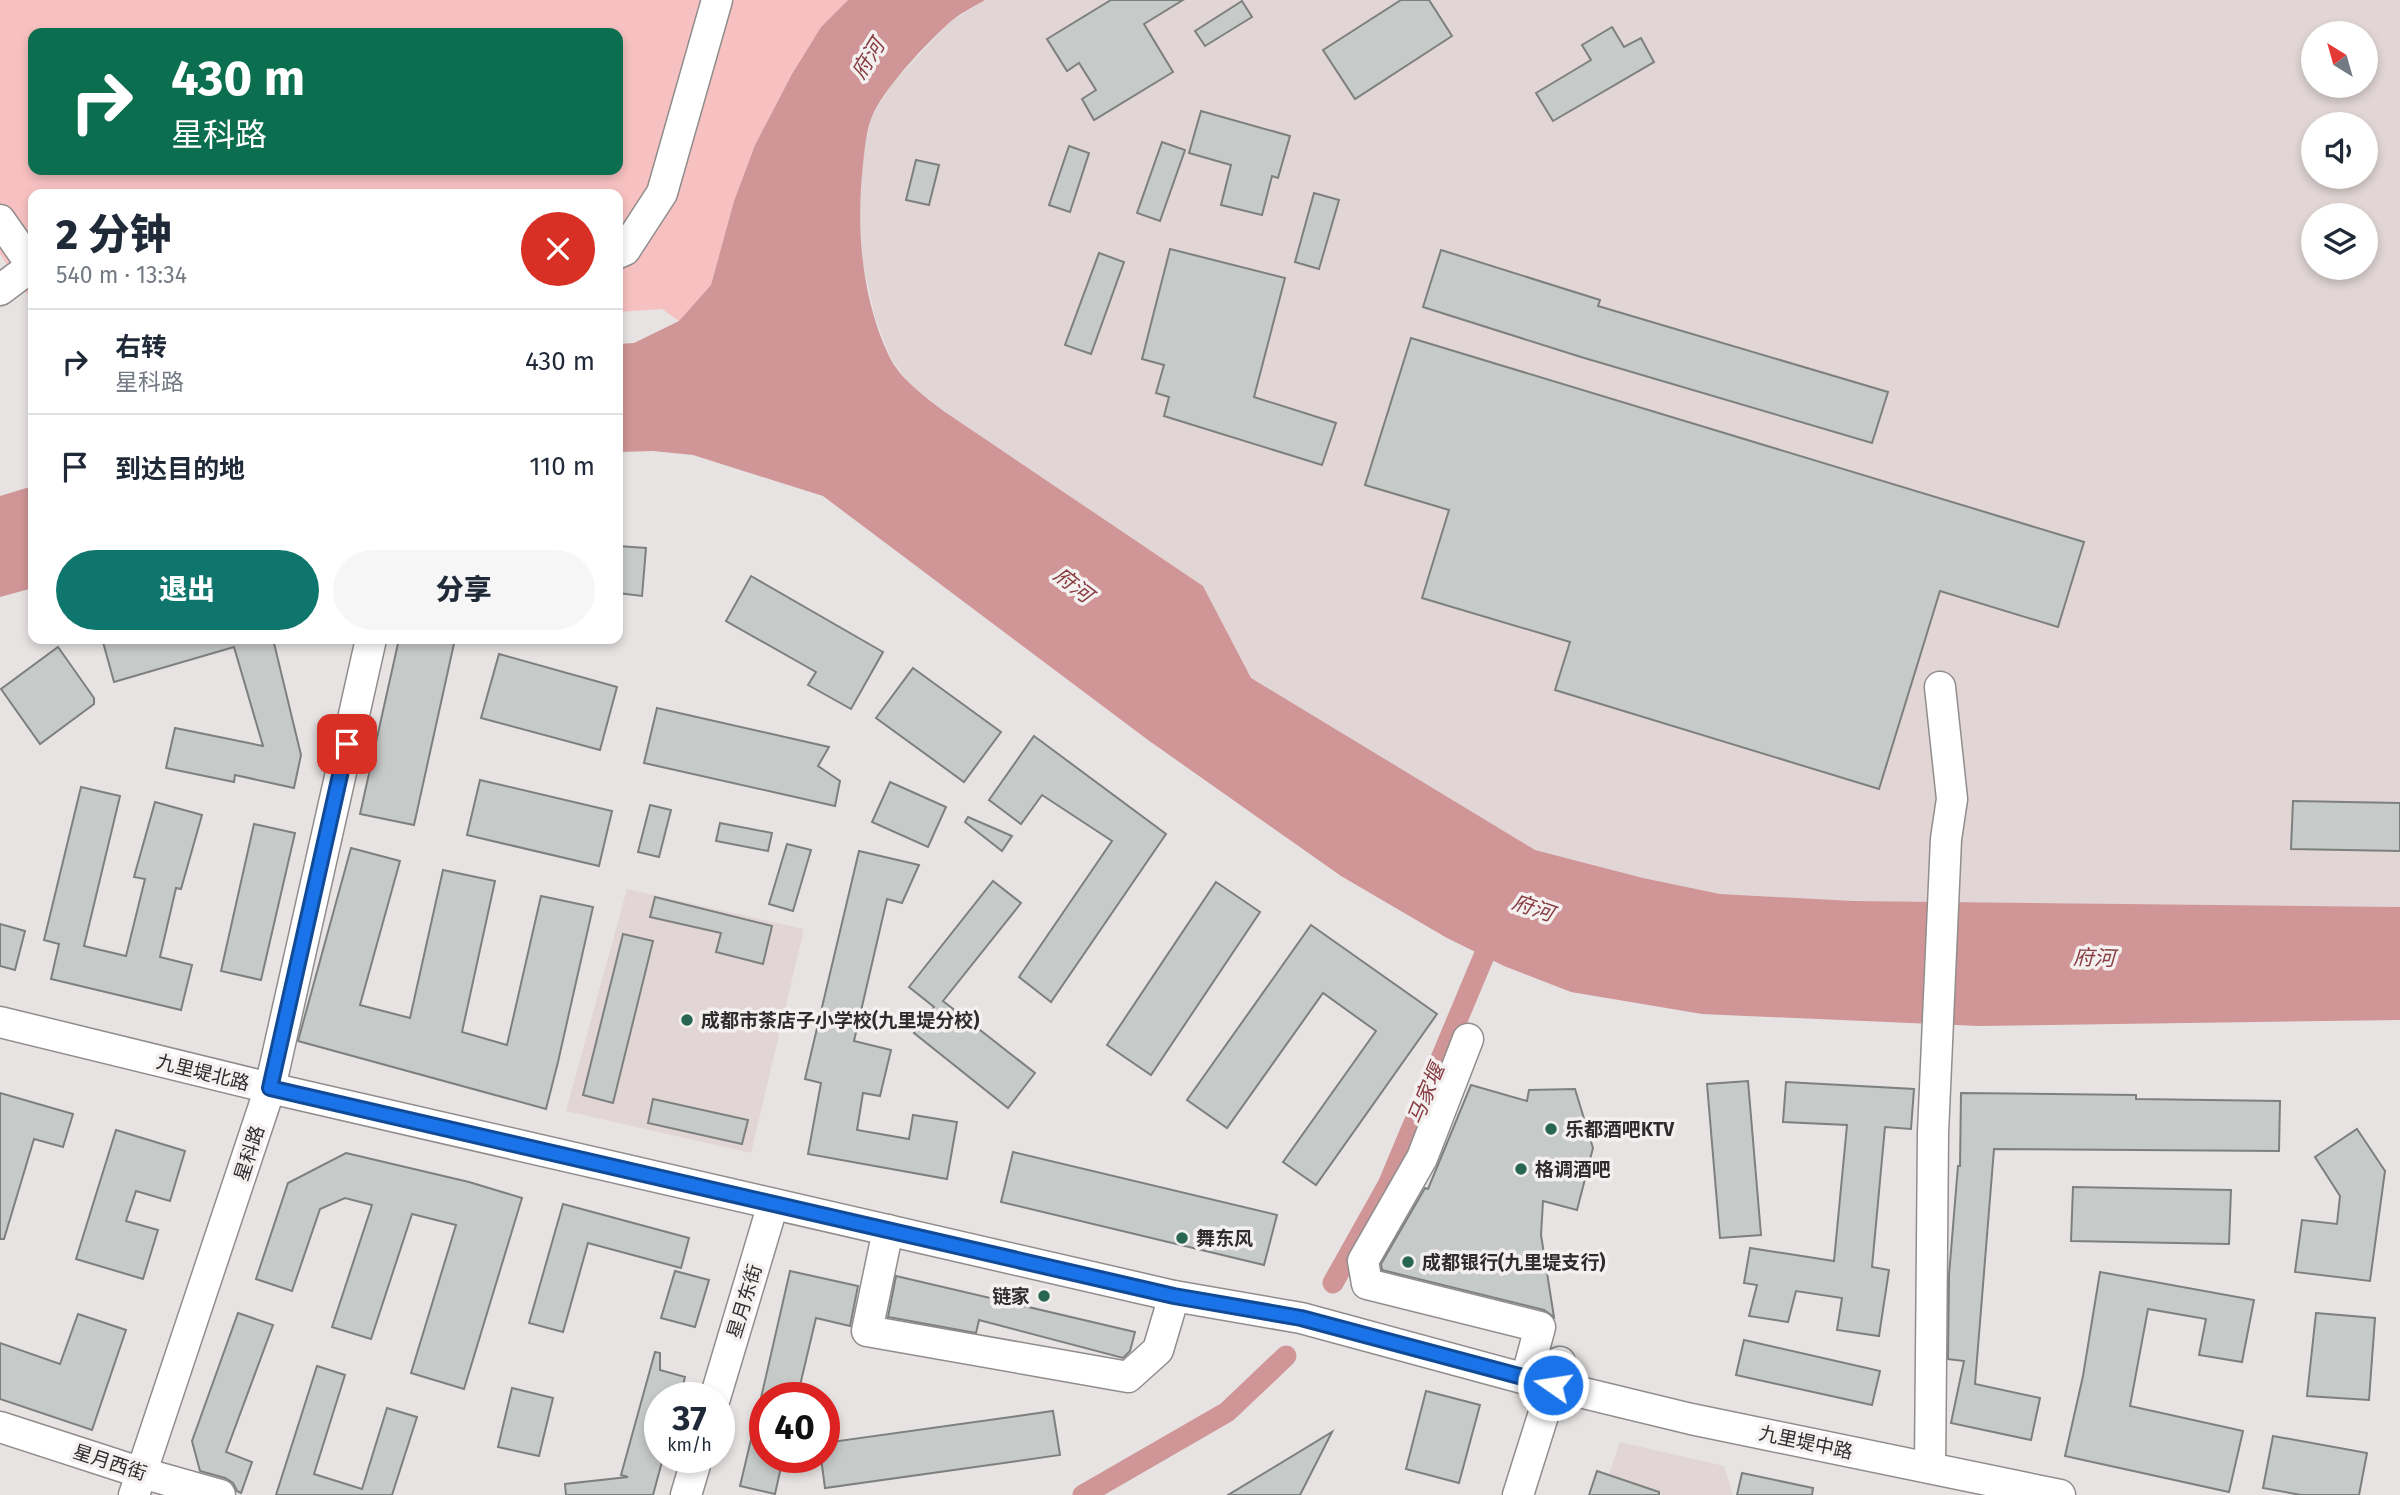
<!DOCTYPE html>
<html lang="zh">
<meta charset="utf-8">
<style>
:root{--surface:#fff;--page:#f6f6f7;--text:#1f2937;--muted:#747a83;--line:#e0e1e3;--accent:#0f766e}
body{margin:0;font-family:"Fira Sans","Noto Sans SC",sans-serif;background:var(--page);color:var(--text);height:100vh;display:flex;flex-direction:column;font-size:26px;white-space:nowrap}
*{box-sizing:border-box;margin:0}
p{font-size:23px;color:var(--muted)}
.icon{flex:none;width:38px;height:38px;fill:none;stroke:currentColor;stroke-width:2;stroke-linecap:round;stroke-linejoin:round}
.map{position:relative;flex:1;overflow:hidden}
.drawer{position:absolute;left:28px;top:189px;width:595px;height:455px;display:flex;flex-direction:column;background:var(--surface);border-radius:14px;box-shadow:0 4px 10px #0003}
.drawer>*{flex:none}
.hud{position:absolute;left:28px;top:28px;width:595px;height:147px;border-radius:14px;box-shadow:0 4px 10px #0003;background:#0b6e4f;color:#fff;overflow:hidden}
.needle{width:46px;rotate:323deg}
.tools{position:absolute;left:2301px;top:21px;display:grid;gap:14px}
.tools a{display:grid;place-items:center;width:77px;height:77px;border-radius:50%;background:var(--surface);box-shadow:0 4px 10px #0003;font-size:35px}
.speed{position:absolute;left:644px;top:1382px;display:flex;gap:14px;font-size:35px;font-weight:700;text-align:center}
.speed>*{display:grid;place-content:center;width:91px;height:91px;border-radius:50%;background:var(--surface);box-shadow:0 4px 10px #0003;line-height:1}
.speed small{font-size:18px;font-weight:400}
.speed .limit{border:10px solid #d22;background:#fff;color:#111}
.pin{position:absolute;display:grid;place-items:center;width:60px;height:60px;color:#fff;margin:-30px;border-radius:14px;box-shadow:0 4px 10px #0006}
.me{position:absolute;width:77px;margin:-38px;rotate:283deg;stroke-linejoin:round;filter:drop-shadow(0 0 5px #0008)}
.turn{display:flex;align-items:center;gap:24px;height:147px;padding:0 28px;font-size:32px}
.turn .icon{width:91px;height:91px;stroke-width:2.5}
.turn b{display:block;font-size:49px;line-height:60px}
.round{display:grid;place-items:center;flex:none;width:74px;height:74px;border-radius:37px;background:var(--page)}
.headline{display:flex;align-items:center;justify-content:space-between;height:119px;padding:0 28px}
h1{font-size:42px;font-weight:800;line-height:52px}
.action{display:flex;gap:14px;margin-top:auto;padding:14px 28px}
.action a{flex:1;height:80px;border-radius:42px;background:var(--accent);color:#fff;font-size:28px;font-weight:800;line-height:80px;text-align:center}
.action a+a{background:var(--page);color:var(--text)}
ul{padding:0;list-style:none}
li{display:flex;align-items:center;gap:21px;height:105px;padding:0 28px;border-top:2px solid var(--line)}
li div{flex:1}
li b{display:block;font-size:26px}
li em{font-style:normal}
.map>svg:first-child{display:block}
</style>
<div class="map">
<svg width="2400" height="1495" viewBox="0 0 2400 1495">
<rect width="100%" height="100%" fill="#e7e3e3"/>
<!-- built -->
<g fill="#e1d5d5" fill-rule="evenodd">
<path d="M985 0H2400V907L1853 901 1720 894 1643 878 1535 850 1251 678 1203 586 945 412 910 385 890 357 875 317 863 263 859 201 865 141 873 114 893 83 950 22ZM2314 33H2366V86H2314ZM2314 124H2366V177H2314ZM2314 215H2366V268H2314Z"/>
<path d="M627 889 804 929 751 1153 566 1111Z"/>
<path d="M1620 1442 1724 1466 1733 1495H1602Z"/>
</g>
<!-- green -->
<path fill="#f8c1c1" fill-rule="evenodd" d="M0 0H848L821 27 792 74 755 145 734 201 711 285 679 321 662 309 618 312V194H33V302L0 254ZM33 33H618V170H33Z"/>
<!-- water -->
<g fill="#d09596">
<path d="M848 0H985C973 7 959 14 949 23 924 46 889 83 874 112 866 128 865 147 863 164 856 227 861 297 889 356 901 380 924 396 945 412L1203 586 1251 678 1535 850 1643 878 1720 894 1853 901 2400 907V1020L1979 1026 1702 1014 1571 992 1504 966 1447 938 1341 876 1148 740 823 496 693 455 653 451 618 452V344L634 343 679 321 711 285 734 201 755 145 792 74 821 27Z"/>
<path d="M33 486V588L0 597V496Z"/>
</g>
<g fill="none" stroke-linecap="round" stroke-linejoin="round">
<!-- canal -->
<g stroke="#d09596" stroke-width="21">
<path d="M1333 1283 1388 1185 1494 932"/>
<path d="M1083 1495 1227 1412 1286 1356"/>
</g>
</g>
<!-- building -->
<g fill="#c6cac8" stroke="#7d807f" stroke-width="2">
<path d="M1111 0H1183L1144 24 1173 72 1094 120 1082 99 1096 90 1079 63 1067 71 1047 39Z"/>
<path d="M1401 0H1429L1452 36 1355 99 1323 50Z"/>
<path d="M1242 1 1252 17 1205 46 1195 31Z"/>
<path d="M1612 27 1624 47 1641 38 1654 62 1553 121 1536 93 1591 60 1582 45Z"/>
<path d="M1201 111 1290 136 1278 178 1272 176 1262 215 1221 205 1231 165 1189 153Z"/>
<path d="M1162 142 1185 150 1160 221 1137 213Z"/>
<path d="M1069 146 1089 153 1070 212 1049 205Z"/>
<path d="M916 160 939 165 929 205 906 200Z"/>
<path d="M1314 193 1339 200 1319 269 1295 262Z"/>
<path d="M1170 249 1285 278 1254 397 1336 423 1322 465 1164 416 1169 397 1156 393 1164 365 1142 359Z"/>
<path d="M1441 250 1600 300 1598 306 1888 392 1872 443 1581 357 1423 307Z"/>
<path d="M1099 253 1124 262 1091 354 1065 345Z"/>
<path d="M1411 338 2084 542 2058 627 1940 591 1879 789 1555 690 1570 642 1422 598 1449 510 1365 485Z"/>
<path d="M618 546 646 548 642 596 618 593Z"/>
<path d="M751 576 883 652 851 709 808 685 816 672 726 621Z"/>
<path d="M116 639H273L301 755 294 788 235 775 234 782 166 768 175 728 263 746 234 647 114 682 103 642Z"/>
<path d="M399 639H455L414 825 360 814Z"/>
<path d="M58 647 94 698V704L40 744 1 689Z"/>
<path d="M499 654 617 687 600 750 481 718Z"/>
<path d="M913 668 1001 732 964 782 876 718Z"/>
<path d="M657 708 829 747 818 766 840 781 835 806 644 763Z"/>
<path d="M1034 736 1166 834 1051 1002 1019 977 1112 841 1042 795 1021 824 989 800Z"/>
<path d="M480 780 612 811 599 866 467 835Z"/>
<path d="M890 782 946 807 928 847 872 822Z"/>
<path d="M81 787 120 796 84 946 126 956 145 879 134 877 155 802 202 815 181 889 176 888 160 957 192 965 181 1010 51 979 59 944 44 940Z"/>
<path d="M2293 801 2400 803V851L2291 849Z"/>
<path d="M650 805 671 810 659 857 638 852Z"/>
<path d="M968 817 1012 836 1002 851 965 822Z"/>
<path d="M720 823 772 833 768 851 716 841Z"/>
<path d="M254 824 295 833 261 980 221 971Z"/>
<path d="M787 844 811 850 793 911 769 904Z"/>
<path d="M351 848 400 861 360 1005 410 1018 443 870 495 881 462 1032 507 1045 541 896 593 907 558 1062 546 1109 298 1041Z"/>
<path d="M859 851 919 865 902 903 887 899 854 1041 891 1050 880 1096 863 1093 857 1130 909 1139 913 1115 957 1122 947 1179 808 1154 821 1083 805 1079Z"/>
<path d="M993 881 1021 903 943 1001 1035 1073 1008 1108 914 1033 934 1007 909 987Z"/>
<path d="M1216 882 1260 912 1151 1075 1107 1045Z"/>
<path d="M655 897 772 926 763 964 716 952 721 933 650 917Z"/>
<path d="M0 924 25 931 15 970 0 966Z"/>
<path d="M1311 925 1437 1014 1316 1185 1283 1162 1376 1031 1323 993 1227 1128 1187 1100Z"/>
<path d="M623 934 653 941 613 1103 583 1095Z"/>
<path d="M1748 1081 1761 1235 1720 1238 1707 1084Z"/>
<path d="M1786 1082 1914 1089 1911 1129 1885 1127 1872 1267 1889 1270 1879 1336 1837 1330 1842 1298 1796 1291 1788 1322 1749 1316 1757 1285 1744 1283 1750 1248 1834 1261 1847 1125 1783 1122Z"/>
<path d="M1471 1085 1527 1101 1529 1090 1575 1089 1593 1148 1577 1210 1543 1201 1541 1235 1554 1317 1544 1310 1382 1270 1381 1264 1425 1188 1428 1189Z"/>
<path d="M0 1093 73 1114 63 1147 34 1139 4 1239H0Z"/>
<path d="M1961 1093 2136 1095V1099L2280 1101 2279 1151 1994 1149 1975 1384 2040 1398 2031 1440 1951 1423 1964 1361 1948 1359 1949 1275 1958 1166H1960Z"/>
<path d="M653 1099 748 1120 742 1144 648 1123Z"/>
<path d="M2357 1129 2385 1171 2370 1281 2295 1272 2302 1220 2337 1224 2340 1196 2315 1157Z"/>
<path d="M116 1130 185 1151 170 1201 136 1191 126 1221 158 1230 143 1279 76 1259Z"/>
<path d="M1013 1152 1277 1215 1264 1265 1001 1202Z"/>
<path d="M346 1153 469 1182 522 1198 464 1389 411 1373 456 1225 412 1214 371 1339 332 1327 372 1205 345 1198 320 1209 292 1291 256 1279 288 1183Z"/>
<path d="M2073 1187 2231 1190 2229 1244 2071 1241Z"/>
<path d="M563 1204 689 1238 681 1268 588 1243 563 1332 529 1323Z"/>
<path d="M675 1271 709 1280 695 1327 661 1318Z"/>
<path d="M790 1271 858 1286 850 1326 816 1318 797 1398H761Z"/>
<path d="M2100 1272 2254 1300 2242 1362 2199 1355 2206 1319 2148 1309 2130 1406 2243 1431 2229 1492 2065 1456 2083 1376Z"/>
<path d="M896 1276 1135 1332 1130 1351 1123 1358 979 1320 976 1333 888 1317Z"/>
<path d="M238 1313 273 1325 226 1452 252 1462 241 1493 237 1491 233 1483 225 1478 200 1471 192 1441Z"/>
<path d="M2316 1313 2375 1318 2369 1400 2307 1396Z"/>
<path d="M78 1314 126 1330 92 1430 0 1399V1343L60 1364Z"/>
<path d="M1744 1340 1880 1371 1872 1405 1736 1375Z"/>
<path d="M655 1352 660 1353V1370L685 1377 680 1398H660V1458H663L653 1495H566L565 1484 628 1477 621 1475Z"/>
<path d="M317 1366 345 1375 314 1474 362 1489 387 1408 417 1417 392 1495H276Z"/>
<path d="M512 1388 553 1398 539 1456 498 1447Z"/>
<path d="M1426 1391 1480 1405 1459 1483 1406 1469Z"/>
<path d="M758 1410H765V1458H783L775 1494 740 1486Z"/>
<path d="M1053 1411 1060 1455 825 1488 821 1458H824V1443Z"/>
<path d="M1332 1432 1300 1495H1228Z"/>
<path d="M2273 1436 2367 1453 2359 1495H2301L2263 1488Z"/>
<path d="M1597 1471 1659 1492V1495H1589Z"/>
<path d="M1742 1473 1813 1488 1812 1495H1737Z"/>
</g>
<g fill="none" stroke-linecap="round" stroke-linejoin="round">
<!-- minor casing -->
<g stroke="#918d8d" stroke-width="33">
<g id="minor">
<path d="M0 220 33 267"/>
<path d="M618 253 625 250 662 193 717 0"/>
<path d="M0 290 32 266"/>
<path d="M0 1022 270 1088 1174 1296 1301 1318 1526 1379 1691 1419 2060 1495"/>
<path d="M1468 1039 1422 1158 1363 1261 1367 1284 1540 1327 1526 1379"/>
<path d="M888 1230 867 1331 1128 1377 1158 1350 1174 1296"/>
<path d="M715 1398 773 1204"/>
<path d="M0 1427 142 1473 220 1495"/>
<path d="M1930 1468 1933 1133 1946 839 1952 799 1940 687"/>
<path d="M134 1495 270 1088 371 639"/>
<path d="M686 1495 697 1458"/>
<path d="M1518 1495 1560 1362"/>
</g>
</g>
<!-- minor -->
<use href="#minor" stroke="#fff" stroke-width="30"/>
</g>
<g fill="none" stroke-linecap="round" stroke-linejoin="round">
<!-- route casing -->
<g stroke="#114b97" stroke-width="18">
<path id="route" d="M347 744 270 1088 1174 1296 1301 1318 1553 1385"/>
</g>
<!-- route -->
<use href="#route" stroke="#1a73e8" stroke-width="12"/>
</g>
<!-- markers -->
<g fill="#286653" stroke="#f4f0f0" stroke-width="2.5">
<circle cx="687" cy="1020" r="7"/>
<circle cx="1551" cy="1129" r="7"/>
<circle cx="1521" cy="1169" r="7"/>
<circle cx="1182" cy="1238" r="7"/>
<circle cx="1408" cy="1262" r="7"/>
<circle cx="1044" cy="1296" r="7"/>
</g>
<g text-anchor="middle" stroke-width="7" stroke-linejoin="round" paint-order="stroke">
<!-- poi labels -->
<g font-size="19" font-weight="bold" fill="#2e2c2c" stroke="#f4f0f0" text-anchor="start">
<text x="701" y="1027">成都市茶店子小学校(九里堤分校)</text>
<text x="1565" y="1136">乐都酒吧KTV</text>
<text x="1535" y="1176">格调酒吧</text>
<text x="1196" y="1245">舞东风</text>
<text x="1422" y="1269">成都银行(九里堤支行)</text>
<text x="1030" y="1303" text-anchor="end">链家</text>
</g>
<!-- street labels -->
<g font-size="19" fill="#2e2c2c" stroke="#f4f0f0">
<text transform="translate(203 1072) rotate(14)" y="7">九里堤北路</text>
<text transform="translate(249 1153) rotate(-72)" y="7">星科路</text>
<text transform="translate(744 1301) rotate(-73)" y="7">星月东街</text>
<text transform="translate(1806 1442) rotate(12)" y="7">九里堤中路</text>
<text transform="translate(110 1462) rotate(18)" y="7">星月西街</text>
</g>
<!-- water labels -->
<g font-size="21" font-style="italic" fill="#873d41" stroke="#f4f0f0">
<text transform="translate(868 59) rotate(-58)" y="7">府河</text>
<text transform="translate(1073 585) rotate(38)" y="7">府河</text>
<text transform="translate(1533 908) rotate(19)" y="7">府河</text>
<text transform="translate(2094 958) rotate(2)" y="7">府河</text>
<text transform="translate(1426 1094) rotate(-67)" y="7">马家堰</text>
</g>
</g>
</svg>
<div class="tools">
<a><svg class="needle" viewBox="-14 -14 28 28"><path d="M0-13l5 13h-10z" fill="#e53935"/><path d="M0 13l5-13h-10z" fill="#747a83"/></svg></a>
<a><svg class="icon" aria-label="sound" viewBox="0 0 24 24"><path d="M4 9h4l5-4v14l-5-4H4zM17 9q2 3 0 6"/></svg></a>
<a><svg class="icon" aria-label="layers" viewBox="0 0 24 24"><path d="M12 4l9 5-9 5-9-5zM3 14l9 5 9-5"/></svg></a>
</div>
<div class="speed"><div>37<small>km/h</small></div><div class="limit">40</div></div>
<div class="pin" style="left:347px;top:744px;background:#d93025"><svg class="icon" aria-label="arrive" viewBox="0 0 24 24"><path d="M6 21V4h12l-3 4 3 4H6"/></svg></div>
<svg class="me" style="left:1553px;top:1385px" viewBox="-20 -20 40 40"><circle r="17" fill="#1a73e8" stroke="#fff" stroke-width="3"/><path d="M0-11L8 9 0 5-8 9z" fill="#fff"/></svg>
<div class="hud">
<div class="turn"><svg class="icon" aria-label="right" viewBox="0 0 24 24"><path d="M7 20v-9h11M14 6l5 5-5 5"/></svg><div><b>430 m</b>星科路</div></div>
</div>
<section class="drawer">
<div class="headline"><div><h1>2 分钟</h1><p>540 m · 13:34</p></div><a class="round" style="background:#d93025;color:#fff"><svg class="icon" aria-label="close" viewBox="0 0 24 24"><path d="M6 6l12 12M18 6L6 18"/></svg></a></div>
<ul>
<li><svg class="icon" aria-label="right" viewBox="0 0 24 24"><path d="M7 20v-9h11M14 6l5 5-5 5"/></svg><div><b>右转</b><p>星科路</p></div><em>430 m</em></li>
<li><svg class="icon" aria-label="arrive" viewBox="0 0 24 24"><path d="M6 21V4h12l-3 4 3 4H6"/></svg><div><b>到达目的地</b></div><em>110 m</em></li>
</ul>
<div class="action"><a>退出</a><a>分享</a></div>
</section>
</div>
